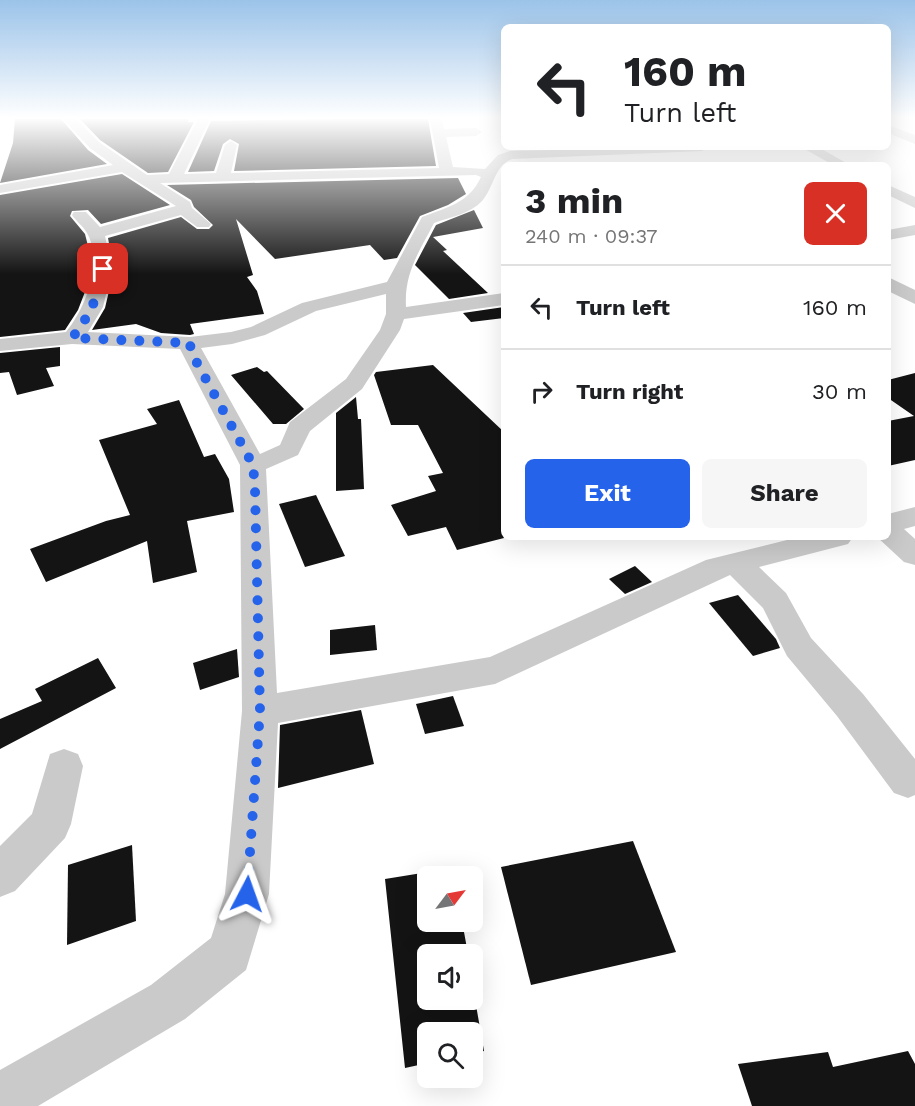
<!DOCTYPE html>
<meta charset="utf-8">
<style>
:root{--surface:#fff;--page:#f6f6f6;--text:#202124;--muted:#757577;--line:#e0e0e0;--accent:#2563eb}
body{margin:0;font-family:"Work Sans",sans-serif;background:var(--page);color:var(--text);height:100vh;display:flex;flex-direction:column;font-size:22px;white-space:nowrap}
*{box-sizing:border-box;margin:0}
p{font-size:20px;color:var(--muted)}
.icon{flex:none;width:33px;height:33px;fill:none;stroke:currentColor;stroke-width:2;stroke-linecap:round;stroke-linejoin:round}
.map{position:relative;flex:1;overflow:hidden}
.side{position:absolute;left:501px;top:162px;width:390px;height:378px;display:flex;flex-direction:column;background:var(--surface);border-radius:9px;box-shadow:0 6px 24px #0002}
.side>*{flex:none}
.hud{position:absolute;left:501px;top:24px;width:390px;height:126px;border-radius:9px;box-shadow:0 6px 24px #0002;background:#fff;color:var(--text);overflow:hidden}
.needle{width:39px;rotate:58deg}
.controls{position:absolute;left:417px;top:866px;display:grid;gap:12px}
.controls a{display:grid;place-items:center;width:66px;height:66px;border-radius:9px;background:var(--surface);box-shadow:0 6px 24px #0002;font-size:30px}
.pin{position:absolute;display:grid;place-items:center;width:51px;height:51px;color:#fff;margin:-26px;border-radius:12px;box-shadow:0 3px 9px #0006}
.me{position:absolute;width:66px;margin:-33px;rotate:4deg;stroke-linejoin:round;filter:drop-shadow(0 0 4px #0008)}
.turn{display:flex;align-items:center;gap:21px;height:126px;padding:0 24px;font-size:27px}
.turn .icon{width:78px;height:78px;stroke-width:2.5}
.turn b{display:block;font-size:42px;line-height:51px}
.round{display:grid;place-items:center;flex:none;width:63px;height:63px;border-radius:9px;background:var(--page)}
.overview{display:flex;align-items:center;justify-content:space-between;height:102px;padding:0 24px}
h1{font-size:36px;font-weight:700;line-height:45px}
.cta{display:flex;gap:12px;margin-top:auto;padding:12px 24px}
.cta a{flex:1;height:69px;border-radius:9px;background:var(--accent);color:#fff;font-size:24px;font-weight:700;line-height:69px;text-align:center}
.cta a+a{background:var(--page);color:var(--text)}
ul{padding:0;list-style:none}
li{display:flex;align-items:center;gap:18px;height:84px;padding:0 24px;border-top:2px solid var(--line)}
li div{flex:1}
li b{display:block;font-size:22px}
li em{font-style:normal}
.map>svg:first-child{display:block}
</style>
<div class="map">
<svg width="915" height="1106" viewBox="0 0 915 1106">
<rect width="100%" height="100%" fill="#fff"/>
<!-- building -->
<g fill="#141414">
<path d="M15 119H61L88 150 107 164 0 183 13 143Z"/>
<path d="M80 119H189L188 122H194L168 172 148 173 100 140Z"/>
<path d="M334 119H428L436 166 234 171 239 144 230 139 223 144 214 171 188 172 211 121Z"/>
<path d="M122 174 170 205 101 224 88 210 72 211 70 216 85 234 91 258 88 284 78 310 65 330 0 337V195Z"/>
<path d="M458 178 466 194 448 205 420 216 397 258 384 260 370 245 275 259 236 219 253 275 247 277 257 291 264 314 190 324 194 334 190 335 161 333 136 324 92 330 105 308 114 270 108 238 181 217 197 229H209L213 225 194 207 191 200 167 185Z"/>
<path d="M474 210 483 228 433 237 447 250 443 251 488 293 449 299 415 265 436 225Z"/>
<path d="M504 307V318L471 322 463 313Z"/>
<path d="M60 347V366L46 368 54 386 17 395 9 372 0 373V353Z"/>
<path d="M433 365 504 432V538L457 550 446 527 408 536 391 505 436 491 428 476 443 473 418 425H391L374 375 376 372Z"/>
<path d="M257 367 264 372 267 371 304 409 286 424H273L231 375Z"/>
<path d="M915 373V460L888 466V421L914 416 888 398V380Z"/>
<path d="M356 397 358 419H361L364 489 336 491V413Z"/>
<path d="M179 400 204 457 215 454 229 479 234 512 187 521 197 572 153 583 147 541 46 582 30 549 106 521 130 515 99 440 157 424 147 409Z"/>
<path d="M316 495 345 556 305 567 279 504Z"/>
<path d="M635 566 652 582 625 594 609 579Z"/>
<path d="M738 595 776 639 780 648 753 656 709 603Z"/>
<path d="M375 625 377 650 330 655V630Z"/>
<path d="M237 649 239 677 200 690 193 663Z"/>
<path d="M98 658 116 688 0 749V719L42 701 35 689Z"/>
<path d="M453 696 464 726 425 734 416 704Z"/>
<path d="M361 710 374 764 278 788 280 725Z"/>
<path d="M633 841 676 952 531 985 501 867Z"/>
<path d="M132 845 136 921 67 945 68 865Z"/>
<path d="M453 868 455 876H428V921H462L468 954H428V999H472V982L484 1051 472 1054V1032H428V1063L405 1068 385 879Z"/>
<path d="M908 1051 915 1064V1106H752L738 1064 828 1052 833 1067Z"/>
</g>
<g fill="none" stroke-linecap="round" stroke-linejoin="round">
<!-- street -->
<g fill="#cacaca" fill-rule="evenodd">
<path d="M63 119H76L99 142 147 175 169 174 198 119H210L184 174 216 173 225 145 231 141 237 145 231 173 439 168 430 119H442L444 129 476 128 482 132 476 136 446 137 453 167 485 169 498 155 510 151 709 147 702 151 512 159C494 166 494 188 482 201 470 214 451 217 434 223 419 252 404 273 406 307L504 293V305L404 319 400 330 362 389 310 431 298 455 266 469 277 693 490 657 706 560 799 537H853L848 544 759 567 786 593 811 638 863 694 915 759V795L908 798 894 793 837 716 787 656 763 608 730 575 495 684 278 723 269 894 246 970 185 1019 38 1106H0V1070L151 985 211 938 225 894 242 711 240 465 180 349 72 344 0 351V339L66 332C85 309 104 262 87 233 83 226 76 221 72 215L74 212H86L100 227 176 206 122 172 0 193V185L113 165 90 148ZM476 175 481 177C469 203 448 207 422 217L387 282 302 303 251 327 231 332 190 337 88 332 103 307 112 269 105 236 181 215 197 227H209L211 224 192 208 190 202 160 183ZM386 294V314L380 330 346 379 290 422 280 445 260 454 201 348 232 344 265 335 316 311Z"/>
<path d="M888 125 915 135V144L888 133Z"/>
<path d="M801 147H818L850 165H833Z"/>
<path d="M888 185 915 197V208L888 195Z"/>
<path d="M915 225V235L888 240V230Z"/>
<path d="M888 277 915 290V304L888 291Z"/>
<path d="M915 507V526L904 529 915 539V565L904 562 877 537H888V514Z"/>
<path d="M64 749 78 754 83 766 71 824 65 838 15 891 0 897V846L32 814 50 754Z"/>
</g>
</g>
<!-- sky -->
<linearGradient id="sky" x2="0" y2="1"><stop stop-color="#9bc3e9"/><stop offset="0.43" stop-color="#fff"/><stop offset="1" stop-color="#fff" stop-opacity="0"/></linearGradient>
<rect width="915" height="274" fill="url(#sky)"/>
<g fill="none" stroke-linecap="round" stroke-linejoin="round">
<!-- route -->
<path stroke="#2563eb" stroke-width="10" stroke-dasharray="0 18" d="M103 269C99 296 89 317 72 338L190 343 191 352 253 465 255 489 260 711 247 894"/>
</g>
</svg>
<div class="controls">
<a><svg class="needle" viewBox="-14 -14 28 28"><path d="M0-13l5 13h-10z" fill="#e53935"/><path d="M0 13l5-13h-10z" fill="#757577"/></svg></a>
<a><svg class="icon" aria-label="sound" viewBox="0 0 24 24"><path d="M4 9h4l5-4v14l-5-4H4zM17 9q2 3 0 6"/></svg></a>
<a><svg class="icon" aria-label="search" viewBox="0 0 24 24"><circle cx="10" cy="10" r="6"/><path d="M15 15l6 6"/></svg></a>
</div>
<div class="pin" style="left:103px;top:269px;background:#d93025"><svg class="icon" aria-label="arrive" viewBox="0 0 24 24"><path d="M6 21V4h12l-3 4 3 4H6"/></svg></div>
<svg class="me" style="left:247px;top:894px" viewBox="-20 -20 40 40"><path d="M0-17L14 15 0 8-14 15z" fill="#2563eb" stroke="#fff" stroke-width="4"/></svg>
<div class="hud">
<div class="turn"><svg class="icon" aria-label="left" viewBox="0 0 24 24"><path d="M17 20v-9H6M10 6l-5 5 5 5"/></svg><div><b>160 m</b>Turn left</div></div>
</div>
<section class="side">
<div class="overview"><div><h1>3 min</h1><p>240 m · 09:37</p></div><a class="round" style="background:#d93025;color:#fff"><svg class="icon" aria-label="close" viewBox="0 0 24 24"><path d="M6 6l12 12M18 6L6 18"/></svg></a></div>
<ul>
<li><svg class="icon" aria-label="left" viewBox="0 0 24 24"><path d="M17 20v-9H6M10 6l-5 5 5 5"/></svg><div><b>Turn left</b></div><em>160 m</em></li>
<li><svg class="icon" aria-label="right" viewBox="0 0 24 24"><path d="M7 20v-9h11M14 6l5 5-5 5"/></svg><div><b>Turn right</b></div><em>30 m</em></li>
</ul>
<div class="cta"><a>Exit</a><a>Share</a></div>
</section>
</div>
